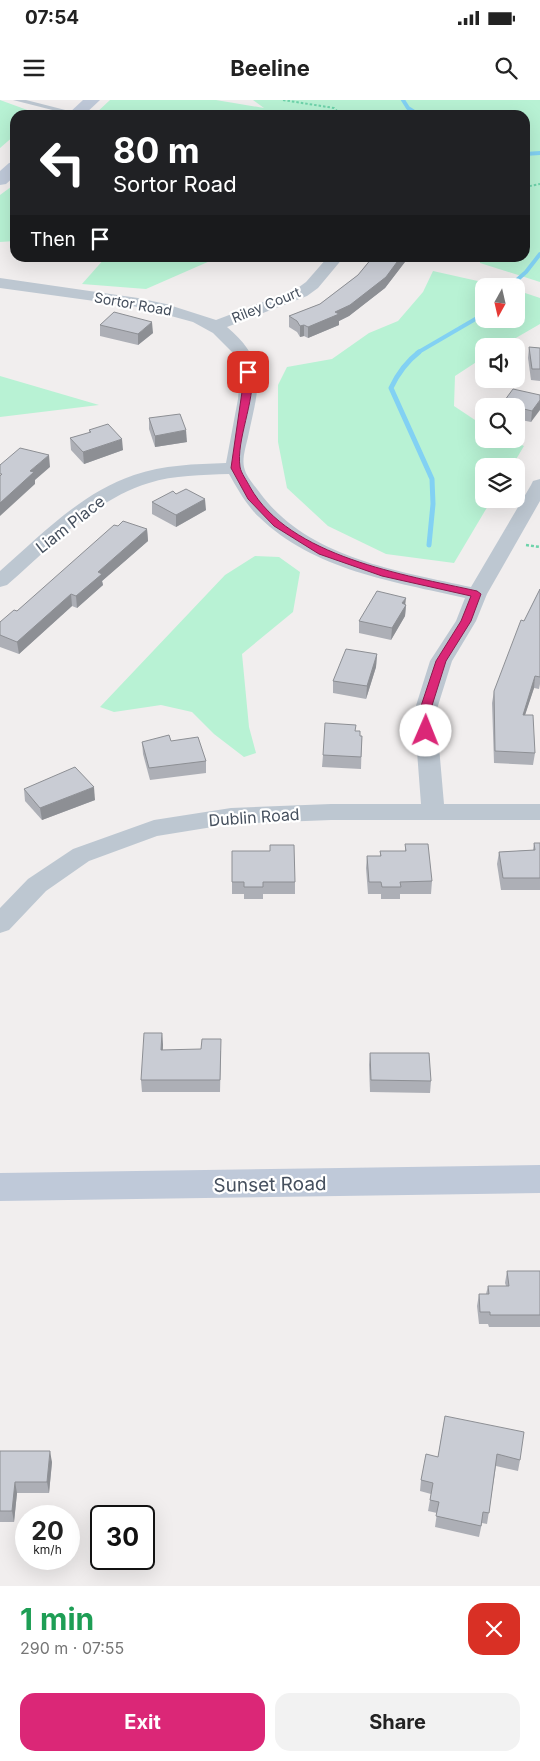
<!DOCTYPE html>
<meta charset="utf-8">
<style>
:root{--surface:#fff;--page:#f2f2f2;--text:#222;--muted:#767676;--accent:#db2777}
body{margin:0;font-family:Inter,sans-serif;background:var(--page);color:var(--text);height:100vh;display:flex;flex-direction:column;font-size:19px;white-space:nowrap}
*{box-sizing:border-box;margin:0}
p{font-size:16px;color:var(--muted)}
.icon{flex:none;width:28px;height:28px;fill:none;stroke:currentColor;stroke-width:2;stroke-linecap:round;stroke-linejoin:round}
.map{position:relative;height:1486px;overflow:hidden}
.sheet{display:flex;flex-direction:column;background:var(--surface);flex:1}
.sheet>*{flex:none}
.top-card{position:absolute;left:10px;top:10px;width:520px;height:152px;border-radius:15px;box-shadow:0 5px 20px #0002;background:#202124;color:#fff;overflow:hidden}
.needle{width:32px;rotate:188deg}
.buttons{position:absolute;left:475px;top:178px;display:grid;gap:10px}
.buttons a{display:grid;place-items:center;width:50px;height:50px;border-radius:10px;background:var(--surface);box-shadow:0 5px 20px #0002;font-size:25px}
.speed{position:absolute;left:15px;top:1405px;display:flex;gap:10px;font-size:25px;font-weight:700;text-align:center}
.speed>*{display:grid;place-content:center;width:65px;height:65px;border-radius:50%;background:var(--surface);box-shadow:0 5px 20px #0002;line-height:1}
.speed small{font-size:12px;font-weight:400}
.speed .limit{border:2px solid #111;border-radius:8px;background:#fff;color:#111}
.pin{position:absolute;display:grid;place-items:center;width:42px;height:42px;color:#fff;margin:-21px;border-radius:10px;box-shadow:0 2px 8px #0006}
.me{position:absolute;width:55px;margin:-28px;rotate:1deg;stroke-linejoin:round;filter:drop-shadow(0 0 4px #0008)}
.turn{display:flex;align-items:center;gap:18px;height:105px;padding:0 20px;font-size:22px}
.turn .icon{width:65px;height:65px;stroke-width:2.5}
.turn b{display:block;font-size:35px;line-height:42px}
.then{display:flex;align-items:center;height:48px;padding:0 20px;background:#0003;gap:10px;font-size:19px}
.round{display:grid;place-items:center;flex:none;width:52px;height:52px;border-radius:15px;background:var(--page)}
.head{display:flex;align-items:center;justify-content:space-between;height:85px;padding:0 20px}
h1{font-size:30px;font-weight:700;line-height:38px;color:#1e9e55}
.cta{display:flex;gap:10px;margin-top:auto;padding:10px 20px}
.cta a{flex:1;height:58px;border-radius:15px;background:var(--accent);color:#fff;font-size:20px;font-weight:700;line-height:58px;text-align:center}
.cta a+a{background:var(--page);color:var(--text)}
.status{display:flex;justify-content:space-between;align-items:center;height:35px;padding:0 25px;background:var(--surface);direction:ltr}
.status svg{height:14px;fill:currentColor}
header{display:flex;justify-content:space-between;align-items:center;height:65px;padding:0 20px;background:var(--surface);font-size:22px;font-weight:700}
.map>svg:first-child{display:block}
</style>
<div class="status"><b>07:54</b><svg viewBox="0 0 49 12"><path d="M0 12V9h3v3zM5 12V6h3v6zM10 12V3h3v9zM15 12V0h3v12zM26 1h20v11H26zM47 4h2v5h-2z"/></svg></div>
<header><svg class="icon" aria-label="menu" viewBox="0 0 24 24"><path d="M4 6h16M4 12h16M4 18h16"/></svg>Beeline<svg class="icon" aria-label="search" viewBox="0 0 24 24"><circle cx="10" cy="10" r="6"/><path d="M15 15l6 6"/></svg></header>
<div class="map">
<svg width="540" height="1486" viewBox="0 0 540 1486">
<rect width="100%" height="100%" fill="#f1eeee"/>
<!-- green -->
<g fill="#b8f2d4">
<path d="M0 0 41 15H15V35L0 48Z"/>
<path d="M110 0H216L264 8 253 0H540V182L480 163V158H525V15H94Z"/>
<path d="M15 84V141L0 142V95Z"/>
<path d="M105 158H213L210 161 146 189 82 184Z"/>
<path d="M433 171 500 186H484V219H516V190L540 198V224L502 246H484V257L455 276 454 306 484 326V339H509L524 346 512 366H484V399H492L454 463 386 454 328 426 287 388 278 342V285L287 267 332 259 369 233 398 221 423 192Z"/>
<path d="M0 276 99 305 0 317Z"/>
<path d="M255 456 279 457 300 472 293 512 242 554 249 627 256 653 244 657 214 634 192 612 161 605 114 612 100 607 225 475Z"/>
</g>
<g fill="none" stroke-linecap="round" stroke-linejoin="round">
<!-- stream-far1 -->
<g stroke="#82d1f3" stroke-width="4">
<path d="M403 0 408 8 419 15"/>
<path d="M525 54 540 53"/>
<path d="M510 186 526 172 540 154"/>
<path d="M417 253 484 214"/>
</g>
<!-- stream -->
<path stroke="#82d1f3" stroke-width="5" d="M419 252C406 262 398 273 391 288L432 379 433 404 429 445"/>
<!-- path-far1 -->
<g stroke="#6dd3aa" stroke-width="2" stroke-dasharray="2.5 2" stroke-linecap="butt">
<path d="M283 0 334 8 341 15"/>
<path d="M525 87 540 84"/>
</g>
<!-- path -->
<path stroke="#6dd3aa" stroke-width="2.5" stroke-dasharray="3 2" stroke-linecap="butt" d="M526 445 540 447"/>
<!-- lane -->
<path fill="#bdc7d1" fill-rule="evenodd" d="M13 0H26L81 14 72 15Z"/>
<!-- street -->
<path fill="#bdc7d1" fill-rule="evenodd" d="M327 158H343L318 188 307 196 227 227C270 263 258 288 248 337 246 346 242 358 244 367 246 377 255 386 260 393 308 458 398 471 471 487L531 385 533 381 540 379V401L487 494 476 521 452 561 436 612 444 704H540V720H331L231 724 157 736 89 761 46 791 9 830 0 833V808L28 779 73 749 154 720 231 708 331 704H421L414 612 430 561 456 521 465 498C395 482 313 470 259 417 247 406 237 388 229 374 202 375 174 375 149 383 93 400 50 448 7 485L0 487V471C41 435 81 393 134 375 163 365 195 364 226 363L238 299 240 271 235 255 213 233 193 222 138 207 0 188V178L138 198 166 204 216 220 295 190 306 182Z"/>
<!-- secondary -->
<g fill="#bfc9d9" fill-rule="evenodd">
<path d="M83 0H100L84 15H67Z"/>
<path d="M15 62V76L6 84 0 85V71L9 63Z"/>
<path d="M540 1065V1093L0 1101V1073Z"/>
</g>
</g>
<!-- wall -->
<g fill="#adafb6">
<path d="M255 158H278V161L255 160Z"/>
<path d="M372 158H408L385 188 349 216 339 221V225L308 238 304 236 300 237 297 232 289 227V216L320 204 358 175Z"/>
<path d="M100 225 153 233 138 245 100 236Z"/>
<path d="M529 247 540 248V281L531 280 528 258Z"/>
<path d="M540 295 531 322 516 319V306H502V304Z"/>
<path d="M149 318 187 342 155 347 149 329Z"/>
<path d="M89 330 123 350 84 364 71 350 70 338 89 333Z"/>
<path d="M176 394 206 410 176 427 152 414V402Z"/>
<path d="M118 426 147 429 148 441 102 481 103 485 77 508 72 506 19 554 0 547V522L17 511Z"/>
<path d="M540 489V584L539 589 534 588 525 615 535 653 533 665 494 663 492 603 494 591 524 521Z"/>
<path d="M406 505 405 516 391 540 359 533V521Z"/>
<path d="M377 554 376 567 366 599 333 593V581Z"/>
<path d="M355 631 360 636H362L361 669 322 667 323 655Z"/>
<path d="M171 641 206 661V673L150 680 143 654 142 642Z"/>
<path d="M24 689 95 700 42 720 25 701Z"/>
<path d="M534 743H540V790H501L497 764 499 752 533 750Z"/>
<path d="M405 744 432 781 431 794H400V799H381V794H368L366 768 367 756H380V751H405Z"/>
<path d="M232 782H295V794H263V799H244V794H232Z"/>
<path d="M162 933 163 950 221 951 220 992H142L141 980Z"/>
<path d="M370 953 431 981 430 993 370 992 369 965Z"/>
<path d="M507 1171H540V1227H489L488 1224H479L477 1206 479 1194H486L488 1186H506L505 1183Z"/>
<path d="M445 1316 520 1360 518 1371 496 1366 487 1424 482 1423 479 1437 435 1427 437 1413 428 1411 431 1394 420 1391 421 1380 438 1357Z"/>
<path d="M0 1351 52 1362 49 1393H17L14 1422H0Z"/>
</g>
<!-- shaded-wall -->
<g fill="#8d8f94">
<path d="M400 158H408L385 188 349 216 339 221V225L308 238V227L335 212Z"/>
<path d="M152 222 153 233 138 245V234Z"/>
<path d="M304 225V236L300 237V226Z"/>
<path d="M540 300V310L531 322 532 311Z"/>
<path d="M186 330 187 342 155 347V336Z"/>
<path d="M122 339 123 350 84 364 83 352Z"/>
<path d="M49 355 50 367 35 380V384L0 416V403L30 371Z"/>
<path d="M205 399 206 410 176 427V415Z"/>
<path d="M147 429 148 441 102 481 103 485 77 508 76 496 98 472Z"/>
<path d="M71 494 72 506 19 554 17 542Z"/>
<path d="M406 498 405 507 406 505 405 516 391 540 392 528 402 503Z"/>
<path d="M377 554 376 567 366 599 367 586Z"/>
<path d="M535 576 534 588 521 627 523 615Z"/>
<path d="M94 687 95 700 42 720 40 708Z"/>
<path d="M162 933 163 945 162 962 161 950Z"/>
<path d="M50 1351 52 1362 49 1393 47 1382Z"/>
<path d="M15 1382 17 1393 14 1422 12 1411Z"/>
</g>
<!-- building -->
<g fill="#c9ccd4" stroke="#8d8f94">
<path d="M372 158H400L386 177 350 205 335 212 339 214 308 227 304 225 300 226 297 221 289 216 320 204 358 175Z"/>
<path d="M114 212 152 222 138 234 100 225Z"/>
<path d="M529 247 540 248V269H532Z"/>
<path d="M513 289 540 295V300L532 311 516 307V306L502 304Z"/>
<path d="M180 314 186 330 155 336 149 318Z"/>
<path d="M108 324 122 339 83 352 70 338 91 332 89 330Z"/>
<path d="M20 348 49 355 30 371 34 372 0 403V376L2 374H0V365Z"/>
<path d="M186 389 205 399 176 415 152 402 173 391 176 394Z"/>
<path d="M123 421 147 429 98 472 102 474 76 496 71 494 17 542 0 535V522L14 510 17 511 114 425 118 426Z"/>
<path d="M540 489V577L535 576 523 615H533L535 653 495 651 494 591 521 520 524 521Z"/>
<path d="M377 491 406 498 402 503 406 505 392 528 359 521Z"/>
<path d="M346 549 377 554 367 586 333 581Z"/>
<path d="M325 623 356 625 355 631H360V636H362L361 657 323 655Z"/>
<path d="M169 635 171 641 198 637 206 661 149 668 142 642Z"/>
<path d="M75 667 94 687 40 708 24 689Z"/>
<path d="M534 743H540V778H503L499 752 535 750Z"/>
<path d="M405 744H428L432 781 400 782 401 787H382L381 782H369L367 756H381L380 751H406Z"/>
<path d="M270 745H294L295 782H263V787H244V782H232V751H270Z"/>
<path d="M144 933H162L161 950 201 949 202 939H221L220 980H141Z"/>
<path d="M370 953H429L431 981 371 980Z"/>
<path d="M507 1171H540V1215H490V1212H480L479 1194H489L488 1186H509Z"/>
<path d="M445 1316 524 1332 520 1360 497 1354 489 1413 483 1412 481 1426 436 1416 439 1402 430 1400 433 1383 421 1380 426 1354 438 1357Z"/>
<path d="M0 1351H50L47 1382H15L12 1411H0Z"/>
</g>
<!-- route -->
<path fill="#db2777" stroke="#8e194d" d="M245 271 252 272C255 302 236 340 240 367 241 373 247 381 250 387 289 457 405 475 477 491L481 494 471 521 446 561 430 612 431 631 430 634 426 635 421 631 419 612 436 561 461 521 471 496 382 476 319 454 274 426 248 399 231 368Z"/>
<g text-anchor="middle" stroke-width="4.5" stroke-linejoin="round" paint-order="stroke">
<!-- far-street labels -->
<g font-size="14" fill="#454f5d" stroke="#fff">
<text transform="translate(133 204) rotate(10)" y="5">Sortor Road</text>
<text transform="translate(266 205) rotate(-22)" y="5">Riley Court</text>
</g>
<!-- street labels -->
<g font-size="16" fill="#454f5d" stroke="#fff">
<text transform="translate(70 424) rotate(-38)" y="6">Liam Place</text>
<text transform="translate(254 717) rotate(-4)" y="6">Dublin Road</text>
</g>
<!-- near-street labels -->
<g font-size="19" fill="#454f5d" stroke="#fff">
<text transform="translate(270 1084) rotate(-1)" y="7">Sunset Road</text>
</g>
</g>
</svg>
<div class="buttons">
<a><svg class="needle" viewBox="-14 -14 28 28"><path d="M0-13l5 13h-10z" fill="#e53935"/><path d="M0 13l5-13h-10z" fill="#767676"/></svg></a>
<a><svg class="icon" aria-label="sound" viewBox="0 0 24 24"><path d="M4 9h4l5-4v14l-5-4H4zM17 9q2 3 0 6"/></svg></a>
<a><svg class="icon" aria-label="search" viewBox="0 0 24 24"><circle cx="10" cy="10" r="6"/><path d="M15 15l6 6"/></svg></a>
<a><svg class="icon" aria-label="layers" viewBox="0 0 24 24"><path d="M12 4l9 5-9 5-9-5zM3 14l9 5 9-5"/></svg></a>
</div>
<div class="speed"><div>20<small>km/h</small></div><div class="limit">30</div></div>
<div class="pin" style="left:248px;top:272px;background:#d93025"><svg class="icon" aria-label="arrive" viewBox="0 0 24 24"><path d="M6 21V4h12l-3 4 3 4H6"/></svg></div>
<svg class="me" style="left:426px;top:631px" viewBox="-20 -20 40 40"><circle r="19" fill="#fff"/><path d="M0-13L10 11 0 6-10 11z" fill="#db2777"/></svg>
<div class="top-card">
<div class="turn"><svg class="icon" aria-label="left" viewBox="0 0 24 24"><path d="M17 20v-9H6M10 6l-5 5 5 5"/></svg><div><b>80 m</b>Sortor Road</div></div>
<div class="then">Then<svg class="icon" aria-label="arrive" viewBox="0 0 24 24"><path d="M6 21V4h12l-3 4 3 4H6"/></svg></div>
</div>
</div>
<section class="sheet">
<div class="head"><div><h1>1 min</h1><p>290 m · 07:55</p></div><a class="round" style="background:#d93025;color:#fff"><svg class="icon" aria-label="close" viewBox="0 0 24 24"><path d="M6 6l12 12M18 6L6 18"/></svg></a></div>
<div class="cta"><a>Exit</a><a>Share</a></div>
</section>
